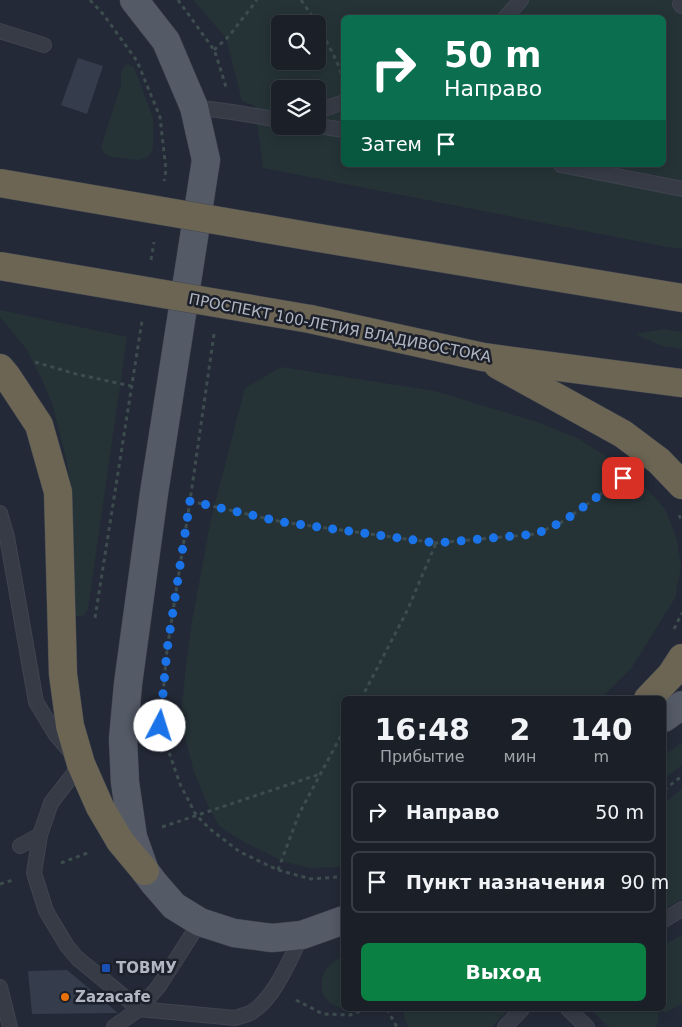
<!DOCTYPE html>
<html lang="ru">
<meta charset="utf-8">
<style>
:root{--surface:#1a1f28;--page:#232730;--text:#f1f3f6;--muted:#9fa2a8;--line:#383d45;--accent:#0b8043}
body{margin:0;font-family:"DejaVu Sans",sans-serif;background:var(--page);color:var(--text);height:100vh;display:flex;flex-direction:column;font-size:19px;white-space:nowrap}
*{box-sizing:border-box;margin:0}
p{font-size:16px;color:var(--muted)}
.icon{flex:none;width:28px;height:28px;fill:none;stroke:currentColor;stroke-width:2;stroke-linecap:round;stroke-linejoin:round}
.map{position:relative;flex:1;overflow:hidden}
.drawer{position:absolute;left:341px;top:696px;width:325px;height:315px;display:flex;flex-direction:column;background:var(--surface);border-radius:8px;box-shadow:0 2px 12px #0003,0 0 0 1px var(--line)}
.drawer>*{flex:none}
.hud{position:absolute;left:341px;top:15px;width:325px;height:152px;border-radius:8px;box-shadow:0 2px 12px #0003,0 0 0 1px var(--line);background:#0b6e4f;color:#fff;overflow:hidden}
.controls{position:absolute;left:271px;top:15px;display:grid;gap:10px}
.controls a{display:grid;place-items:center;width:55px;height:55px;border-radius:8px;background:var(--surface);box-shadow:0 2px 12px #0003,0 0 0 1px var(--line);font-size:25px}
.pin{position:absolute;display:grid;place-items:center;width:42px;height:42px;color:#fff;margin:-21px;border-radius:10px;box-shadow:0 2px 8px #0006}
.me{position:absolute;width:55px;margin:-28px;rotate:5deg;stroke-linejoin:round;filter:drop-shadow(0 0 4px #0008)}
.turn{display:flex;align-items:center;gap:18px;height:105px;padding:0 20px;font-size:22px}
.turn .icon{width:65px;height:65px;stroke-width:2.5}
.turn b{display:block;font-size:35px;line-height:42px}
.then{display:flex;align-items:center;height:48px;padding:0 20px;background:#0003;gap:10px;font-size:19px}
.eta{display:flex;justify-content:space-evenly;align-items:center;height:85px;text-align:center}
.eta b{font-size:30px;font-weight:700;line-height:35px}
.primary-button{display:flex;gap:10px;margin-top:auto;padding:10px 20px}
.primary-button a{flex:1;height:58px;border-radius:8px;background:var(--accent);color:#fff;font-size:20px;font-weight:700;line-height:58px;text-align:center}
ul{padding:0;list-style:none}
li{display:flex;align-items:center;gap:15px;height:62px;margin:0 10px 8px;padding:0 10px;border:2px solid var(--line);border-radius:8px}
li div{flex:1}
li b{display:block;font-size:19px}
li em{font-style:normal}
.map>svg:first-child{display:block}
</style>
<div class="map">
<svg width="682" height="1027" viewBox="0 0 682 1027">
<rect width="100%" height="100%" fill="#232936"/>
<!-- green -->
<g fill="#253337" fill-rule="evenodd">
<path d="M193 0H682V249L667 247 263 168 255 106 242 101 226 38ZM344 18H664V165H344ZM280 24H318V61H280ZM280 89H318V126H280Z"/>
<path d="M127 64 134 67 153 118V149L148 157 138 160 111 157 104 153 101 147 121 85V74L123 68Z"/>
<path d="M0 310 127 337 88 609 83 616H77L74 614 71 580 72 510 70 479 65 454 52 403 41 377 25 347 0 317Z"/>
<path d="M664 329 682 332V349L662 346 635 334Z"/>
<path d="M281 367 435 391 540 423 579 439 633 474 665 509 677 539 681 567 675 598 631 669 600 699H344V864L338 867 311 868 285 862 244 842 219 826 209 808 194 772 186 741 181 715 186 666 192 621 211 519 245 388Z"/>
<path d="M682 743V765L664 779V755Z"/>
<path d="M682 789V899L664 909V803Z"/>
<path d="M682 935V1004L665 1013 662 1009H664V945Z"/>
<path d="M344 955V1008C340 1007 335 1006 332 1004 319 996 319 979 327 968 331 963 338 959 344 955Z"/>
<path d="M404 1009H509L492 1027H408L404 1017Z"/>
<path d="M590 1009H656C660 1015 659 1021 656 1027H609Z"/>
</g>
<!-- building -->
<g fill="#353c4c">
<path d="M78 58 103 66 87 114 61 105Z"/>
<path d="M67 970 91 990 118 1013 32 1014 28 971Z"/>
</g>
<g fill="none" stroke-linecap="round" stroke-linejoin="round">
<!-- lane casing -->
<g stroke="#404450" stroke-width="16">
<g id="lane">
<path d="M680 4 682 6"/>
<path d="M505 18 521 0"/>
<path d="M0 31 44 45"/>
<path d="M194 107 232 112 280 120"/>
<path d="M318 111 344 102"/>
<path d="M318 126 344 130"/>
<path d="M561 165 682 189"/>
<path d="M0 513 7 537 36 702 56 735 81 764 51 803 40 835 34 873 46 911 67 946 77 958 139 1009 235 1018C240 1016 246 1015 250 1013 274 1000 290 959 302 935"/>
<path d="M20 846 40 835"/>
<path d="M664 920 682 909"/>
<path d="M0 987 10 1027"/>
<path d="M568 1009 587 1027"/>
<path d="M114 1027 139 1009 159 986 200 922"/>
<path d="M505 1027 522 1009"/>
</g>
</g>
<!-- primary casing -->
<g stroke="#404450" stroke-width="29">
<g id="primary">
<path d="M134 0 166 41 194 107 206 160 154 493 128 684 123 739 125 782 133 837 145 871 154 883 174 906 200 922 234 933 272 938 302 935 344 920"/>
<path d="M664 718 682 705"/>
</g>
</g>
<!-- highway casing -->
<g stroke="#414651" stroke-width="29">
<g id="highway">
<path d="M319 238 682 298"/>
<path d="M310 319 483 357 682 383"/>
<path d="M498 365 623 434 659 461 682 485"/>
<path d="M0 368 6 375 39 425 58 492 63 674 70 726 81 764 100 807 120 841 145 871"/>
<path d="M648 699 671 675 682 658"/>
</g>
</g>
<!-- path -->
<g stroke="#3d4c4f" stroke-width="3" stroke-dasharray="4 4" stroke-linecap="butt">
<path d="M90 0 103 14 137 61 160 117 166 170 164 181"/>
<path d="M178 0 214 50 217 58 226 87"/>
<path d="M301 0 319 26 337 62 343 79"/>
<path d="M214 50 229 36 257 0"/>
<path d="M151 260 154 242"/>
<path d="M214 334 190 501 167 650 160 726 180 784 196 815 210 829 240 852 278 870 311 879 338 877 344 875"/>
<path d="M35 362 76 374 131 386"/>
<path d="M190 501 282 522 436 543 536 534 564 521 627 475"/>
<path d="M679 515 682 522"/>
<path d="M95 618 142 321"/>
<path d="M674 629 682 613"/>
<path d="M361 699 407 611 436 543"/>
<path d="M664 790 682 776"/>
<path d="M162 827 320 774"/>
<path d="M61 863 90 852"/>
<path d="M278 870 299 814 344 730"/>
<path d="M0 884 13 880"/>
<path d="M296 1000 323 1014 350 1015 365 1009"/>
<path d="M387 1009 397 1027"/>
</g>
<!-- lane -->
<use href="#lane" stroke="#363b46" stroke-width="14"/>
<!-- primary -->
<use href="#primary" stroke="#545a66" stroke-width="28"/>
<!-- highway -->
<use href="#highway" stroke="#6c6554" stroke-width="28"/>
<!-- highway-bridge casing -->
<g stroke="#414651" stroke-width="29" stroke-linecap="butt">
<g id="highway-bridge">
<path d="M0 183 319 238"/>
<path d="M0 266 310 319"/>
</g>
</g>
<!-- highway-bridge -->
<use href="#highway-bridge" stroke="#6c6554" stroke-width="28"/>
</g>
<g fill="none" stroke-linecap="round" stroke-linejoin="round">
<!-- route -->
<path stroke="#1a73e8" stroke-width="9" stroke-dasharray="0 16.2" d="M160 726 167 650 190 501 282 522 436 543 536 534 564 521 623 478"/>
</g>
<!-- markers -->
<rect fill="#1a4fb4" stroke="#1c202b" stroke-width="2" x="101" y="963" width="10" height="10" rx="2.5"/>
<circle fill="#e8710a" stroke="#1c202b" stroke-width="2" cx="65" cy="997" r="5"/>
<g text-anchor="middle" stroke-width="5" stroke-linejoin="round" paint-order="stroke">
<!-- street labels -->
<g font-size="15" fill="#b1b6c3" stroke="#1c202b">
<text transform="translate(340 328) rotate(11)" y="5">ПРОСПЕКТ 100-ЛЕТИЯ ВЛАДИВОСТОКА</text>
</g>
<!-- poi labels -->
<g font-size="15" font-weight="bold" fill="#b1b6c3" stroke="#1c202b" text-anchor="start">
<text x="116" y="973">ТОВМУ</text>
<text x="75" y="1002">Zazacafe</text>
</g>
</g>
</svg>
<div class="controls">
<a><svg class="icon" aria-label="search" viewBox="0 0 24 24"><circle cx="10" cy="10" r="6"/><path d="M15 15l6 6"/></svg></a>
<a><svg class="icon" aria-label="layers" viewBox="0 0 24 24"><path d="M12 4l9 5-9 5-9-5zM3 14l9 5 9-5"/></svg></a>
</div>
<div class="pin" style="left:623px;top:478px;background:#d93025"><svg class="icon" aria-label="arrive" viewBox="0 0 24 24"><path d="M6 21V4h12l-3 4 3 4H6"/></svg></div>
<svg class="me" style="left:160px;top:726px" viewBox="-20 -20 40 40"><circle r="19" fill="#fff"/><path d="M0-13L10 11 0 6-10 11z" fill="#1a73e8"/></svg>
<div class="hud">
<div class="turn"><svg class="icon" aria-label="right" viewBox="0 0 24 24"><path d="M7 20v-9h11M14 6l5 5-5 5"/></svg><div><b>50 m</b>Направо</div></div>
<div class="then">Затем<svg class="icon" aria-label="arrive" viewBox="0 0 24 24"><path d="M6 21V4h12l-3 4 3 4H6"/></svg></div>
</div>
<section class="drawer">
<div class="eta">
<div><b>16:48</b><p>Прибытие</p></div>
<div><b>2</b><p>мин</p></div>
<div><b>140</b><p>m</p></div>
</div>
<ul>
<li><svg class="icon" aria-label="right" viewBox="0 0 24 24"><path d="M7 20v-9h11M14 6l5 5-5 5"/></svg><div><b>Направо</b></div><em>50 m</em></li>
<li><svg class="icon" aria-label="arrive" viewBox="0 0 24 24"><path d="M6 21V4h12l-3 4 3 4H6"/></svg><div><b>Пункт назначения</b></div><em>90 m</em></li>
</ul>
<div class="primary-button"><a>Выход</a></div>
</section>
</div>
